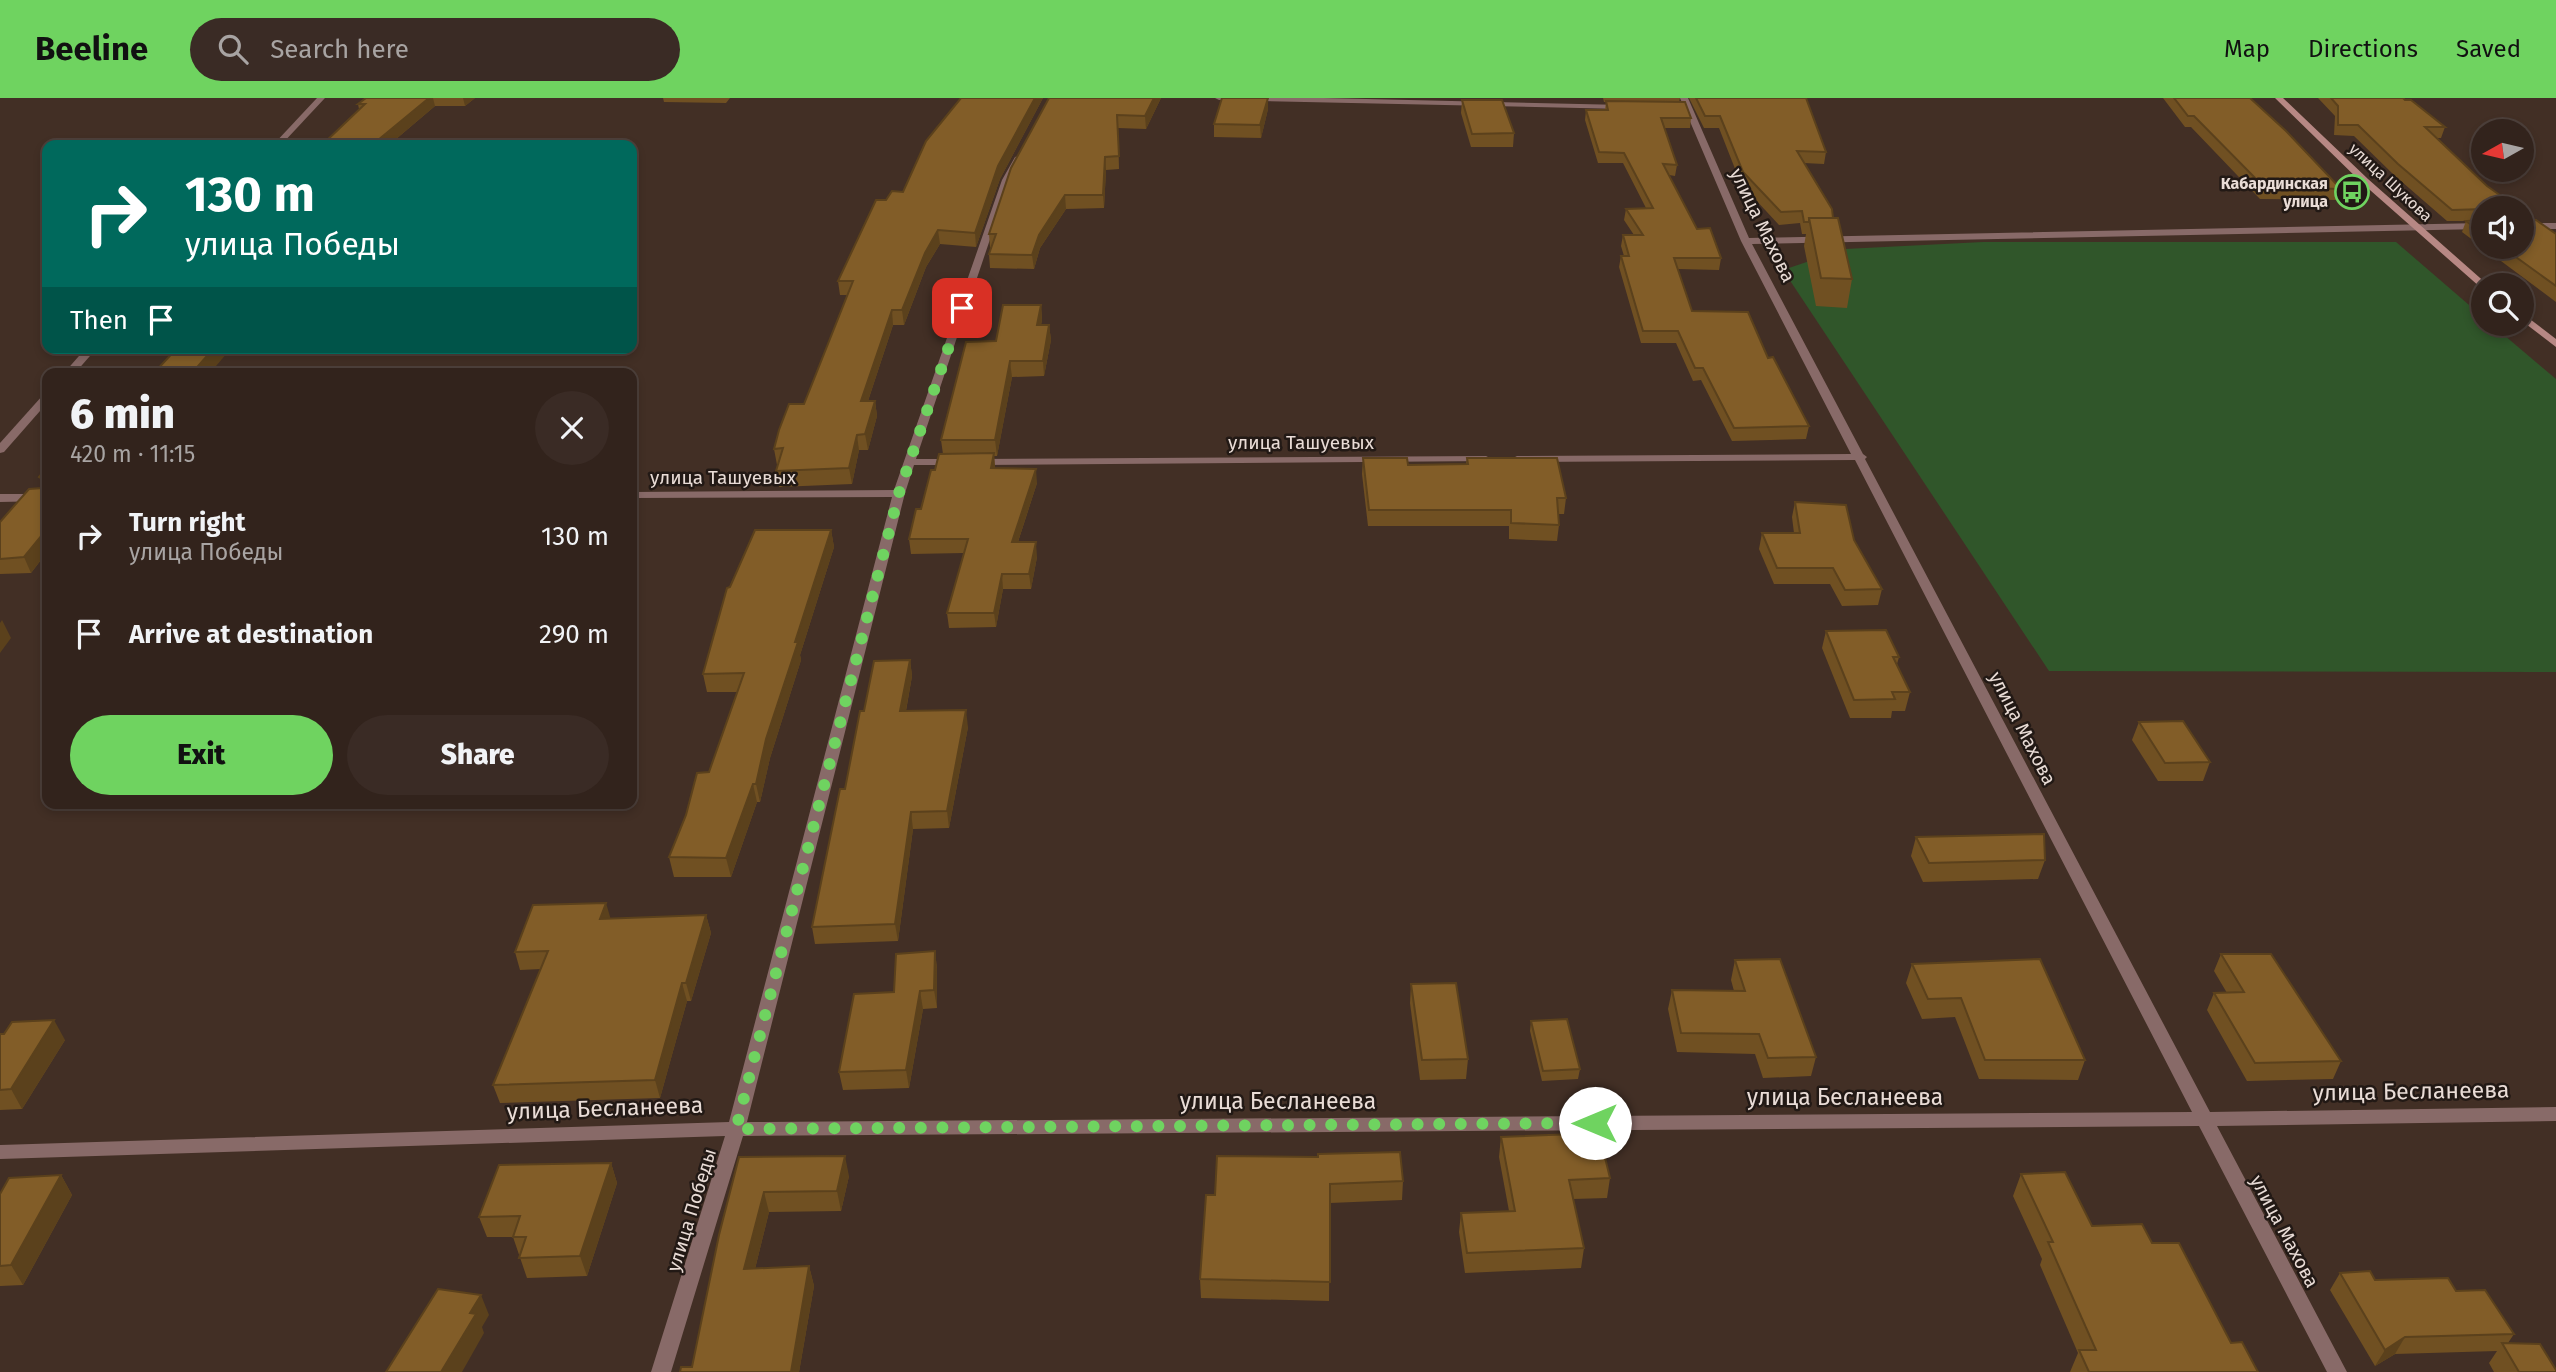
<!DOCTYPE html>
<meta charset="utf-8">
<style>
:root{--surface:#32231c;--page:#3a2b25;--text:#f1f3f6;--muted:#a8a4a3;--line:#4d403b;--accent:#6fd360}
body{margin:0;font-family:"Fira Sans",sans-serif;background:var(--page);color:var(--text);height:100vh;display:flex;flex-direction:column;font-size:26px;white-space:nowrap}
*{box-sizing:border-box;margin:0}
p{font-size:23px;color:var(--muted)}
.icon{flex:none;width:38px;height:38px;fill:none;stroke:currentColor;stroke-width:2;stroke-linecap:round;stroke-linejoin:round}
.map{position:relative;flex:1;overflow:hidden}
.side{position:absolute;left:42px;top:270px;width:595px;height:441px;display:flex;flex-direction:column;background:var(--surface);border-radius:14px;box-shadow:0 4px 10px #0003,0 0 0 2px var(--line)}
.side>*{flex:none}
.guide{position:absolute;left:42px;top:42px;width:595px;height:214px;border-radius:14px;box-shadow:0 4px 10px #0003,0 0 0 2px var(--line);background:#00695c;color:#fff;overflow:hidden}
.needle{width:46px;rotate:262deg}
.buttons{position:absolute;left:2471px;top:21px;display:grid;gap:14px}
.buttons a{display:grid;place-items:center;width:63px;height:63px;border-radius:50%;background:var(--surface);box-shadow:0 4px 10px #0003,0 0 0 2px var(--line);font-size:35px}
.pin{position:absolute;display:grid;place-items:center;width:60px;height:60px;color:#fff;margin:-30px;border-radius:14px;box-shadow:0 4px 10px #0006}
.me{position:absolute;width:77px;margin:-38px;rotate:270deg;stroke-linejoin:round;filter:drop-shadow(0 0 5px #0008)}
.turn{display:flex;align-items:center;gap:24px;height:147px;padding:0 28px;font-size:32px}
.turn .icon{width:91px;height:91px;stroke-width:2.5}
.turn b{display:block;font-size:49px;line-height:60px}
.then{display:flex;align-items:center;height:66px;padding:0 28px;background:#0003;gap:14px;font-size:26px}
.round{display:grid;place-items:center;flex:none;width:74px;height:74px;border-radius:37px;background:var(--page)}
.summary{display:flex;align-items:center;justify-content:space-between;height:119px;padding:0 28px}
h1{font-size:42px;font-weight:800;line-height:52px}
.button{display:flex;gap:14px;margin-top:auto;padding:14px 28px}
.button a{flex:1;height:80px;border-radius:42px;background:var(--accent);color:#111;font-size:28px;font-weight:800;line-height:80px;text-align:center}
.button a+a{background:var(--page);color:var(--text)}
ul{padding:0;list-style:none}
li{display:flex;align-items:center;gap:21px;height:98px;padding:0 28px}
li div{flex:1}
li b{display:block;font-size:26px}
li em{font-style:normal}
header{display:flex;align-items:center;gap:42px;box-sizing:border-box;height:98px;padding:0 35px;background:var(--accent);color:#111}
header strong{font-size:33px}
nav{display:flex;gap:38px;margin-inline-start:auto;font-size:24px}
.search{width:490px;height:63px;background:var(--page);display:flex;align-items:center;gap:18px;box-sizing:border-box;padding:0 24px;border-radius:38px;color:var(--muted);font-size:26px}
.map>svg:first-child{display:block}
</style>
<header>
<strong>Beeline</strong>
<div class="search"><svg class="icon" aria-label="search" viewBox="0 0 24 24"><circle cx="10" cy="10" r="6"/><path d="M15 15l6 6"/></svg>Search here</div>
<nav><a>Map</a><a>Directions</a><a>Saved</a></nav>
</header>
<div class="map">
<svg width="2556" height="1274" viewBox="0 0 2556 1274">
<rect width="100%" height="100%" fill="#422f25"/>
<!-- green -->
<path fill="#30562a" d="M1983 144H2396L2483 219V226H2491L2556 281V574L2049 573 1783 172 1845 151Z"/>
<g fill="none" stroke-linecap="round" stroke-linejoin="round">
<!-- minor -->
<g fill="#886a68" fill-rule="evenodd">
<path d="M317 0H325L281 47H273Z"/>
<path d="M1215 0H1324L1624 7 1628 9 1624 11 1219 2Z"/>
<path d="M1680 0H1688L1749 140 2483 125V131L1752 146 1863 356 1867 359 1865 361 2210 1014 2556 1009V1023L2217 1028 2347 1274H2327L2199 1028 743 1038 671 1274H651L725 1038 0 1061V1047L729 1024 892 399 632 400V394L894 392 1002 82 1015 59 1018 58 1022 61 1010 82 916 361H954L960 364 954 367H914L905 395 747 1024 2192 1014 1855 362 1517 364 1511 361 1517 358 1851 356 1741 143Z"/>
<rect x="2522" y="125" width="34" height="6"/>
<path d="M86 250H97L75 275H64Z"/>
<path d="M47 296V305L4 354 0 355V345L43 297Z"/>
<path d="M1486 358 1492 361 1490 363 978 367 972 364 978 361Z"/>
<path d="M0 396H47V403L0 404Z"/>
</g>
<!-- secondary -->
<g fill="#b78884" fill-rule="evenodd">
<path d="M2275 0H2283L2368 81 2488 187 2480 189 2362 85Z"/>
<path d="M2522 215 2556 241V249L2522 223Z"/>
</g>
</g>
<!-- wall -->
<g fill="#705022">
<path d="M366 0H475L465 8H435L389 47H322L359 11 358 6Z"/>
<path d="M663 0H730L726 5 664 4Z"/>
<path d="M961 0H1043L1000 81 976 149 940 146 926 169 904 227H893L868 303H875L877 318 868 352H859L852 386 779 389 776 373 778 367H777L774 351 804 306 847 197H840L838 183 886 102 903 94Z"/>
<path d="M1049 0H1161L1146 31 1118 30 1119 71 1106 72 1104 110 1066 111 1040 150 1034 171 990 170 989 156 991 150 990 149 989 136Z"/>
<path d="M1603 0H1680L1679 4 1691 20 1690 30H1664L1677 67 1675 78 1669 77 1697 131 1721 160 1719 172 1678 171 1692 213 1768 260 1809 328 1806 341 1732 343 1701 282 1693 283 1676 245H1641L1619 169 1621 158H1624L1621 148 1623 137H1634L1624 122 1626 111 1646 110 1623 65H1598L1585 22 1586 12H1605L1606 4H1604Z"/>
<path d="M1689 0H1806L1826 54 1824 66 1804 65 1833 120 1852 181 1847 210 1816 208 1804 148 1806 136H1802L1800 125 1779 127 1741 86 1719 30H1704Z"/>
<path d="M2163 0H2250L2341 91 2337 102 2260 101 2191 29H2185Z"/>
<path d="M2318 0H2403L2445 29 2441 40H2436L2483 110V149H2522L2525 121 2556 136V204L2462 134 2466 123H2447L2394 77 2354 38 2334 37 2335 18Z"/>
<path d="M1462 2 1514 35 1513 49H1471L1461 15Z"/>
<path d="M1268 11 1261 40 1214 39V26Z"/>
<path d="M1041 207 1042 222 1041 227H1049L1051 242 1044 278 1012 279 997 358H994L995 370 1037 385 1018 444 1037 459 1031 491H1003L996 529 949 530 947 515 964 455 911 456 909 441 935 372 943 356 941 342 996 243Z"/>
<path d="M1363 360 1408 367 1466 366 1467 360 1566 400 1564 416H1558L1559 427 1557 443 1509 441V428H1368L1362 376Z"/>
<path d="M47 369V454L31 475 0 476V424L42 390 43 386 39 379Z"/>
<path d="M1795 404 1854 442 1882 491 1878 507 1842 508 1830 486H1774L1759 451 1762 435H1794L1792 419Z"/>
<path d="M831 432 834 449 800 557 801 562 770 660 760 704H757L731 779H674L669 759 709 674 738 594H707L703 576 730 489Z"/>
<path d="M1826 533 1899 559 1897 566 1910 594 1905 613H1892L1891 620H1850L1822 550Z"/>
<path d="M910 562 912 578 906 613 968 629 949 730 913 731 898 843 815 846 812 829 864 613Z"/>
<path d="M2139 624 2210 664 2203 683H2158L2132 642Z"/>
<path d="M1916 739 2045 762 2038 781 1923 784 1911 758Z"/>
<path d="M706 817 711 835 691 903H687L660 1000 500 1005 493 987 541 871 520 872 515 854 610 821Z"/>
<path d="M935 853 937 871V910L923 911 909 990 843 992 839 974 894 894Z"/>
<path d="M2221 856 2341 963 2333 981 2247 983 2207 912 2214 895H2227L2214 873Z"/>
<path d="M1735 862 1816 959 1811 978 1763 980 1755 956 1677 954 1668 911 1672 892 1734 893 1731 882Z"/>
<path d="M1912 866 2085 962 2078 982 1979 981 1955 919 1922 921 1906 885Z"/>
<path d="M1411 886 1468 961 1466 981 1420 982 1410 905Z"/>
<path d="M1531 923 1580 971 1578 981 1542 983 1530 933Z"/>
<path d="M0 936 65 942 22 1011 0 1012Z"/>
<path d="M1501 1039 1610 1080 1607 1100 1573 1101 1584 1150 1581 1170 1465 1175 1459 1134 1461 1115 1509 1113 1499 1059Z"/>
<path d="M1217 1058 1403 1083 1402 1102 1330 1105 1329 1203 1201 1200 1200 1181 1215 1097Z"/>
<path d="M739 1059 849 1078 841 1113 769 1114 755 1171 809 1168 814 1188 799 1274H680L692 1269Z"/>
<path d="M611 1065 617 1085 587 1178 527 1180 513 1139H487L479 1119Z"/>
<path d="M2021 1076 2092 1128 2152 1145 2231 1245 2258 1274H2070L2078 1255 2040 1167 2042 1161 2013 1098Z"/>
<path d="M61 1077 72 1097 23 1187 0 1188V1096Z"/>
<path d="M2340 1175 2375 1182 2456 1193 2514 1236 2508 1245 2556 1274H2494L2489 1265 2497 1253 2395 1256 2375 1268 2330 1192Z"/>
</g>
<!-- shaded-wall -->
<g fill="#5b411c">
<path d="M429 0H433L435 8 389 47H372Z"/>
<path d="M463 0H475L465 8Z"/>
<path d="M1035 0H1043L1000 81 976 149 975 135 998 68Z"/>
<path d="M1154 0H1161L1146 31 1145 18Z"/>
<path d="M1268 0V11L1261 40 1260 27Z"/>
<path d="M1105 59 1106 72 1104 110 1103 97Z"/>
<path d="M1065 97 1066 111 1040 150 1034 171 1032 157 1039 137Z"/>
<path d="M938 132 940 146 926 169 904 227 902 212 925 155Z"/>
<path d="M1041 207 1042 222 1038 242 1037 227Z"/>
<path d="M892 212 893 227 863 318 861 303Z"/>
<path d="M1049 227 1051 242 1044 278 1043 263Z"/>
<path d="M214 250H226L228 254 210 275H192Z"/>
<path d="M1010 263 1012 279 997 358 995 342Z"/>
<path d="M875 303 877 318 868 352 865 336Z"/>
<path d="M857 337 859 352 852 386 849 370Z"/>
<path d="M994 355 995 369 992 384 991 370Z"/>
<path d="M1036 371 1037 385 1013 459 1012 444Z"/>
<path d="M47 431V454L31 475 24 459Z"/>
<path d="M831 432 834 449 800 557 801 562 770 660 760 704 756 686 766 641 795 544Z"/>
<path d="M1036 444 1037 459 1031 491 1029 476Z"/>
<path d="M1002 476 1003 491 996 529 994 515Z"/>
<path d="M2 522 11 540 0 555V525Z"/>
<path d="M910 562 912 578 903 629 900 613Z"/>
<path d="M966 612 968 629 949 730 947 713Z"/>
<path d="M753 686 757 704 731 779 726 760Z"/>
<path d="M911 714 913 731 898 843 895 826Z"/>
<path d="M606 805 611 822 600 821Z"/>
<path d="M706 817 711 835 691 903 686 885Z"/>
<path d="M935 853 937 871V910L934 892Z"/>
<path d="M682 885 687 903 660 1000 655 982Z"/>
<path d="M920 893 923 911 909 990 906 972Z"/>
<path d="M54 922 65 942 22 1011 11 991Z"/>
<path d="M845 1058 849 1078 841 1113 837 1093Z"/>
<path d="M611 1065 617 1085 587 1178 580 1158Z"/>
<path d="M61 1077 72 1097 23 1187 11 1167Z"/>
<path d="M764 1094 769 1114 750 1191 744 1171Z"/>
<path d="M809 1168 814 1188 799 1274H791Z"/>
<path d="M481 1197 489 1217 482 1229 484 1235 462 1274H441L470 1215Z"/>
<path d="M2405 1239 2395 1256 2375 1268 2385 1252Z"/>
</g>
<!-- building -->
<g fill="#825d28" stroke="#5b411c" stroke-width="2">
<path d="M366 0H429L372 47H322L365 6H358Z"/>
<path d="M961 0H1035L998 68 975 135 938 132 925 155 902 212H892L861 303H875L865 336 857 337 849 370 776 373 783 350 774 351 779 332 789 306H804L853 183H838L876 102H886L892 93 903 94 926 43Z"/>
<path d="M1049 0H1154L1145 18 1117 17 1119 58 1105 59 1103 97H1065L1039 137 1032 157 989 156 996 136H989L1011 70Z"/>
<path d="M1222 0H1268L1260 27 1214 26Z"/>
<path d="M1696 0H1806L1826 54 1797 53 1832 111 1833 120H1809V124H1804L1802 113 1781 114 1743 74 1720 18H1705Z"/>
<path d="M2174 0H2250L2286 33 2341 91 2264 89 2194 18H2188Z"/>
<path d="M2331 0H2403L2405 2H2411L2445 29H2425L2487 88 2518 110 2452 112 2398 66 2358 27H2338V8Z"/>
<path d="M1462 2H1502L1514 35 1472 36Z"/>
<path d="M1606 3 1685 4 1691 20H1661L1677 67 1663 66 1697 131 1710 130 1721 160H1674L1692 213 1748 214 1768 260 1773 259 1809 328 1734 330 1703 270H1695L1678 233H1643L1621 158H1629L1623 137H1643L1626 111 1653 110 1624 55 1599 54 1586 12H1608Z"/>
<path d="M2522 113 2524 114 2525 121 2536 122 2556 136V188L2502 149H2522Z"/>
<path d="M1809 120H1838L1852 181 1821 180Z"/>
<path d="M2483 122V135L2466 123Z"/>
<path d="M1003 207H1041L1037 227H1049L1043 263H1010L995 342H941L966 244 996 243Z"/>
<path d="M177 250H214L192 275H154Z"/>
<path d="M994 355 991 370 1036 371 1012 444H1036L1029 476H1002L994 515H947L968 441H909L916 411H921L931 372H935L939 356Z"/>
<path d="M1363 360H1407L1408 367 1468 366 1467 360H1557L1566 400H1557L1559 427 1511 425V412H1369Z"/>
<path d="M47 369V431L24 459 0 461V424L29 391 42 390 43 381 39 379Z"/>
<path d="M1795 404 1846 407 1854 442 1882 491 1845 492 1833 470H1777L1762 435H1800Z"/>
<path d="M755 432H831L795 544H798L766 641 756 686H753L726 760 669 759 686 717 697 675 709 674 744 575 703 576 727 490 730 489Z"/>
<path d="M1886 532 1899 559H1893L1910 594H1892L1895 601 1854 602 1826 533Z"/>
<path d="M910 562 900 613 966 612 947 713 911 714 895 826 812 829 840 691H845L860 613H864L874 563Z"/>
<path d="M2183 623 2210 664 2165 665 2139 624Z"/>
<path d="M2044 736 2045 762 1929 765 1916 739Z"/>
<path d="M606 805 600 821 706 817 686 885H682L655 982 493 987 548 853 515 854 533 807Z"/>
<path d="M935 853 934 892 920 893 906 972 839 974 854 896 894 894 896 856Z"/>
<path d="M2221 856H2271L2341 963 2255 965 2214 895 2244 894Z"/>
<path d="M1780 861 1816 959 1768 960 1759 936 1681 935 1672 892 1745 893 1735 862Z"/>
<path d="M2040 861 2085 962H1985L1961 900 1928 901 1912 866Z"/>
<path d="M1456 885 1468 961 1422 962 1411 886Z"/>
<path d="M1567 921 1580 971 1543 973 1531 923Z"/>
<path d="M54 922 11 991 0 992V936H4L12 924Z"/>
<path d="M1599 1035 1610 1080 1569 1082 1584 1150 1467 1155 1461 1115 1515 1113 1501 1039Z"/>
<path d="M1400 1054 1403 1083 1330 1086V1184L1200 1181 1206 1097H1215L1217 1058 1318 1059V1056Z"/>
<path d="M845 1058 837 1093 764 1094 744 1171 809 1168 791 1274H680L681 1269H692L719 1137 739 1059Z"/>
<path d="M611 1065 580 1158 519 1160 526 1139H513L520 1118 479 1119 499 1067Z"/>
<path d="M2065 1074 2092 1128 2142 1126 2152 1145H2179L2231 1245 2242 1244 2258 1274H2089L2079 1252H2096L2048 1144H2053L2021 1076Z"/>
<path d="M61 1077 11 1167 0 1168V1096L9 1080Z"/>
<path d="M2370 1173 2375 1182 2448 1180 2456 1193 2485 1192 2514 1236 2405 1239 2385 1252 2340 1175Z"/>
<path d="M438 1191 481 1197 470 1215 476 1216 441 1274H386Z"/>
<path d="M2502 1245 2540 1246 2556 1272V1274H2519Z"/>
</g>
<g fill="none" stroke-linecap="round" stroke-linejoin="round">
<!-- route -->
<path stroke="#6fd360" stroke-width="12" stroke-dasharray="0 21.6" d="M962 210 899 395 736 1031 1595 1025"/>
</g>
<!-- icons -->
<defs>
<g id="bus-ring" transform="scale(1.75)"><circle r="9.5" fill="#221915" stroke="#6fd360" stroke-width="1.5"/><path d="M-5-6H5V4H4V6H2V4H-2V6H-4V4H-5ZM-3.5-4V0h7V-4ZM-3.5 1.2v1.5H-2V1.2ZM2 1.2v1.5H3.5V1.2Z" fill="#6fd360"/></g>
</defs>
<g fill-rule="evenodd">
<use href="#bus-ring" x="2352" y="94"/>
</g>
<g text-anchor="middle" stroke-width="5" stroke-linejoin="round" paint-order="stroke">
<!-- far-street labels -->
<g font-size="16" fill="#e9dcd6" stroke="#221915">
<text transform="translate(2391 84) rotate(43)" y="6">улица Шукова</text>
</g>
<!-- far-poi labels -->
<g font-size="16" font-weight="bold" fill="#e9dcd6" stroke="#221915" text-anchor="end">
<text x="2328" y="91">Кабардинская<tspan x="2328" dy="18">улица</tspan></text>
</g>
<!-- street labels -->
<g font-size="19" fill="#e9dcd6" stroke="#221915">
<text transform="translate(1763 127) rotate(64)" y="7">улица Махова</text>
<text x="1301" y="351">улица Ташуевых</text>
<text x="723" y="386">улица Ташуевых</text>
<text transform="translate(2023 630) rotate(63)" y="7">улица Махова</text>
<text transform="translate(691 1112) rotate(-73)" y="7">улица Победы</text>
<text transform="translate(2285 1133) rotate(62)" y="7">улица Махова</text>
</g>
<!-- near-street labels -->
<g font-size="23" fill="#e9dcd6" stroke="#221915">
<text transform="translate(2411 993) rotate(-1)" y="8">улица Бесланеева</text>
<text x="1845" y="1007">улица Бесланеева</text>
<text x="1278" y="1011">улица Бесланеева</text>
<text transform="translate(605 1010) rotate(-2)" y="8">улица Бесланеева</text>
</g>
</g>
</svg>
<div class="buttons">
<a><svg class="needle" viewBox="-14 -14 28 28"><path d="M0-13l5 13h-10z" fill="#e53935"/><path d="M0 13l5-13h-10z" fill="#a8a4a3"/></svg></a>
<a><svg class="icon" aria-label="sound" viewBox="0 0 24 24"><path d="M4 9h4l5-4v14l-5-4H4zM17 9q2 3 0 6"/></svg></a>
<a><svg class="icon" aria-label="search" viewBox="0 0 24 24"><circle cx="10" cy="10" r="6"/><path d="M15 15l6 6"/></svg></a>
</div>
<div class="pin" style="left:962px;top:210px;background:#d93025"><svg class="icon" aria-label="arrive" viewBox="0 0 24 24"><path d="M6 21V4h12l-3 4 3 4H6"/></svg></div>
<svg class="me" style="left:1595px;top:1025px" viewBox="-20 -20 40 40"><circle r="19" fill="#fff"/><path d="M0-13L10 11 0 6-10 11z" fill="#6fd360"/></svg>
<div class="guide">
<div class="turn"><svg class="icon" aria-label="right" viewBox="0 0 24 24"><path d="M7 20v-9h11M14 6l5 5-5 5"/></svg><div><b>130 m</b>улица Победы</div></div>
<div class="then">Then<svg class="icon" aria-label="arrive" viewBox="0 0 24 24"><path d="M6 21V4h12l-3 4 3 4H6"/></svg></div>
</div>
<section class="side">
<div class="summary"><div><h1>6 min</h1><p>420 m · 11:15</p></div><a class="round"><svg class="icon" aria-label="close" viewBox="0 0 24 24"><path d="M6 6l12 12M18 6L6 18"/></svg></a></div>
<ul>
<li><svg class="icon" aria-label="right" viewBox="0 0 24 24"><path d="M7 20v-9h11M14 6l5 5-5 5"/></svg><div><b>Turn right</b><p>улица Победы</p></div><em>130 m</em></li>
<li><svg class="icon" aria-label="arrive" viewBox="0 0 24 24"><path d="M6 21V4h12l-3 4 3 4H6"/></svg><div><b>Arrive at destination</b></div><em>290 m</em></li>
</ul>
<div class="button"><a>Exit</a><a>Share</a></div>
</section>
</div>
